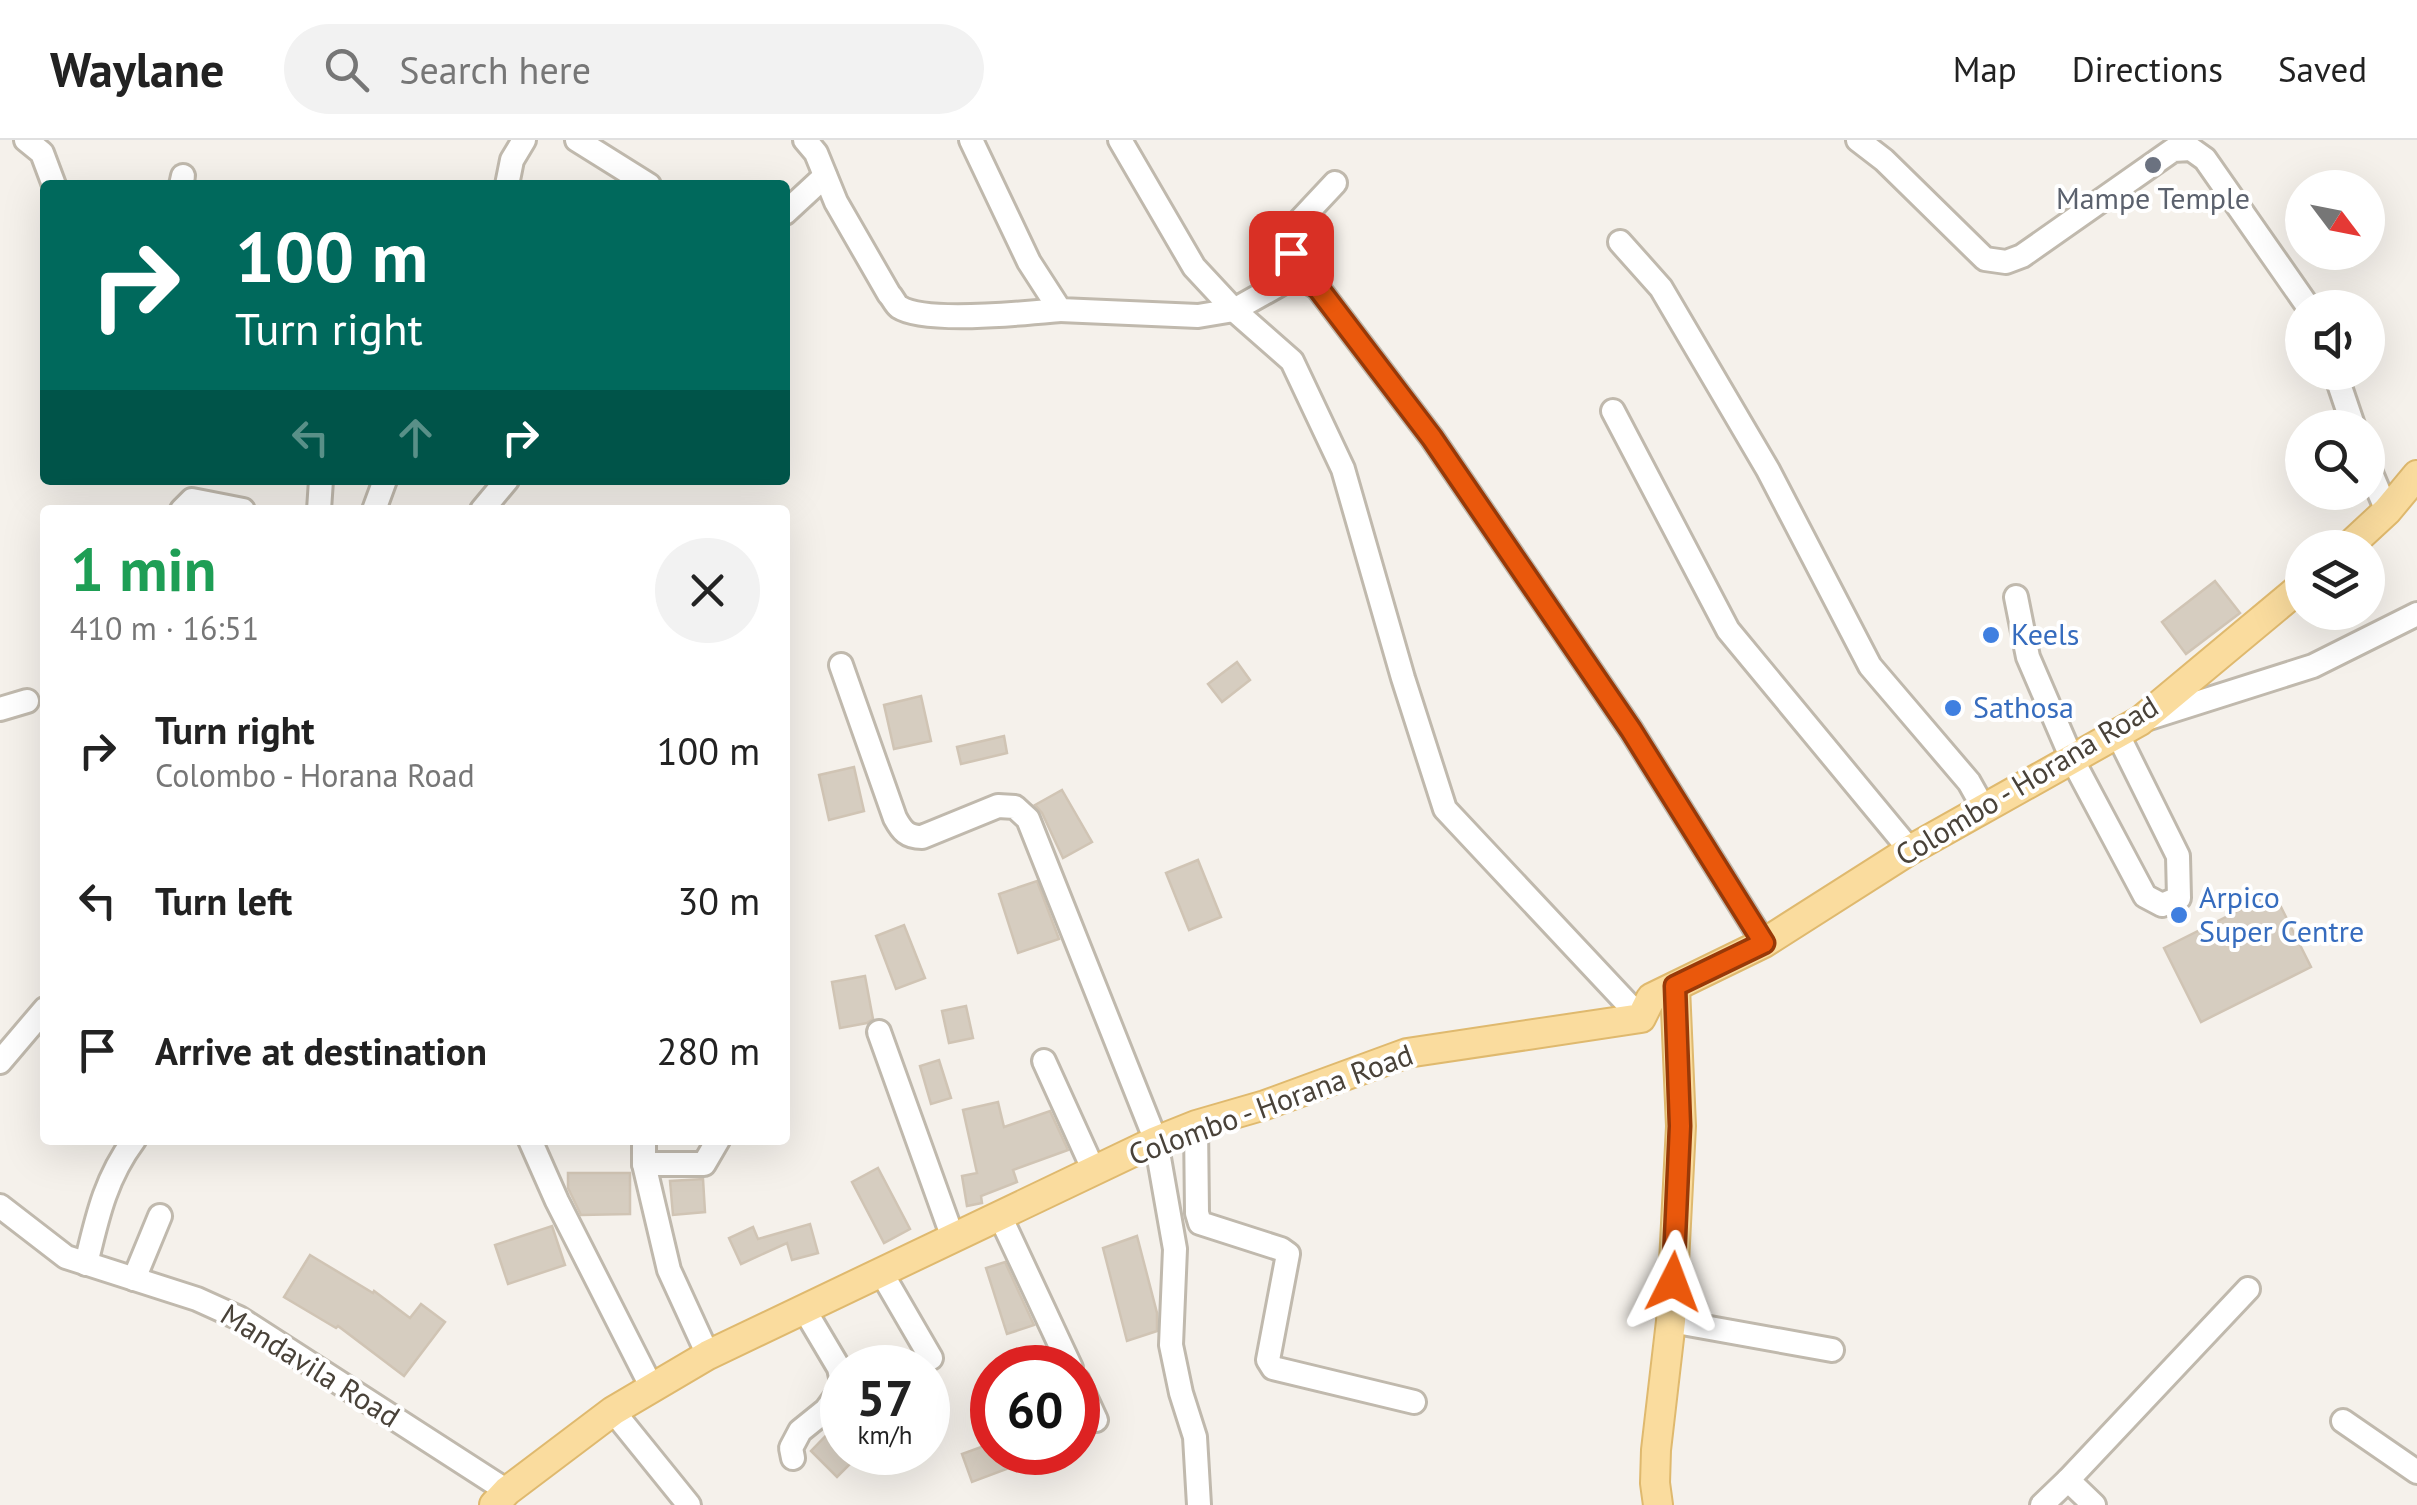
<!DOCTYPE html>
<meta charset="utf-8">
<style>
:root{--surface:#fff;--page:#f2f2f2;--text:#222;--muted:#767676;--line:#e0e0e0}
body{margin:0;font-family:"PT Sans",sans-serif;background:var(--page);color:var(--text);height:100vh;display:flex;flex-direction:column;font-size:38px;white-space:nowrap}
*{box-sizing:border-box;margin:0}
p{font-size:32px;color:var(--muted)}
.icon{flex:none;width:55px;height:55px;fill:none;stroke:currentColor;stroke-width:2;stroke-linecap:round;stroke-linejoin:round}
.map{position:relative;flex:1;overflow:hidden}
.panel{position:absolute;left:40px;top:365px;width:750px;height:640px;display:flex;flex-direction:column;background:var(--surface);border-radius:10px;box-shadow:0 10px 40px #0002}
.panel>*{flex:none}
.hud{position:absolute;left:40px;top:40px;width:750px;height:305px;border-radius:10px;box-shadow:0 10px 40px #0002;background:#00695c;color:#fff;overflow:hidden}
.needle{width:65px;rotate:122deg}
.fabs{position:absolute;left:2285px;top:30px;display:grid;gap:20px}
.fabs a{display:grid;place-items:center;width:100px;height:100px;border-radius:50%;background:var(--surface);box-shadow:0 10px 40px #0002;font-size:50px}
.speed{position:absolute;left:820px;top:1205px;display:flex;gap:20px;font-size:50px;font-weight:700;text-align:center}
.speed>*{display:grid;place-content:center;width:130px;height:130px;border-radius:50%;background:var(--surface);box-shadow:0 10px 40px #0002;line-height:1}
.speed small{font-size:25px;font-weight:400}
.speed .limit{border:15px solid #d22;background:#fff;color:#111}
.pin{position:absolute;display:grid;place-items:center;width:85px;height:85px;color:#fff;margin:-42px;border-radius:20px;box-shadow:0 5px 15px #0006}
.me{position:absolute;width:110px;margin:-55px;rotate:3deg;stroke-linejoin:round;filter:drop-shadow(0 0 8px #0008)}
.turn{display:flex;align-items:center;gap:35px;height:210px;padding:0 30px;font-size:45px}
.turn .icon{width:130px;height:130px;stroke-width:2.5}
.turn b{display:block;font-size:70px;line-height:85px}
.lanes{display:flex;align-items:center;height:95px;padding:0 30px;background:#0003;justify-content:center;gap:50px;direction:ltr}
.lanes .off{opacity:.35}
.round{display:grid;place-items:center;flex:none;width:105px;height:105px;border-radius:52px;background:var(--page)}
.head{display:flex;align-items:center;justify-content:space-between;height:170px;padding:0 30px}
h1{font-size:60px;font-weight:600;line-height:75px;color:#1e9e55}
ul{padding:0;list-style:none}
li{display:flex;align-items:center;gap:30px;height:150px;padding:0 30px}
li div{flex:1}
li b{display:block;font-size:38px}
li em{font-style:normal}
header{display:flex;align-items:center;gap:60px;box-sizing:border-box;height:140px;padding:0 50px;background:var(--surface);border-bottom:2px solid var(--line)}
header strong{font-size:48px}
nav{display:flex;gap:55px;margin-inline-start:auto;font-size:35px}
.search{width:700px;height:90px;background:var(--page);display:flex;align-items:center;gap:25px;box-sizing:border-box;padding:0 35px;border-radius:55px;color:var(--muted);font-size:38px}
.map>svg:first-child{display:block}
</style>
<header>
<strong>Waylane</strong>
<div class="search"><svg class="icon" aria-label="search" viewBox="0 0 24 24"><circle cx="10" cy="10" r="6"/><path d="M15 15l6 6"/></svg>Search here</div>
<nav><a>Map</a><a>Directions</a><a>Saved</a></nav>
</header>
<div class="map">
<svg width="2417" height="1365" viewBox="0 0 2417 1365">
<rect width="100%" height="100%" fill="#f5f1eb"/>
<!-- building -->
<g fill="#d6cdc0" stroke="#d0c4b4" stroke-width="2.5">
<path d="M2215 441 2240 473 2186 514 2162 482Z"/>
<path d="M1237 522 1250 540 1222 562 1208 544Z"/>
<path d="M921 556 931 601 894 609 884 565Z"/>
<path d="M1004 596 1007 613 961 624 957 607Z"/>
<path d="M854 627 864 671 829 680 819 635Z"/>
<path d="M1062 650 1092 702 1063 718 1042 673 1035 665Z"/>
<path d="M1198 720 1221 777 1189 790 1166 733Z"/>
<path d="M1037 741 1059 799 1018 813 999 754Z"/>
<path d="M2274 753 2311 827 2201 882 2164 808Z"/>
<path d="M904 785 925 838 896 849 876 796Z"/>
<path d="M865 836 873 879 867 883 840 888 832 842Z"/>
<path d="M966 866 973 898 949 903 942 871Z"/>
<path d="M939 920 951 958 931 964 920 926Z"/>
<path d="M998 962 1004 987 1050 971 1068 1010 1013 1030 1017 1042 981 1056 982 1063 967 1066 962 1036 977 1033 963 970Z"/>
<path d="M878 1028 910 1089 884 1103 852 1042Z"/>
<path d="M568 1033H630V1074L581 1075 568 1048Z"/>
<path d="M703 1039 705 1072 673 1075 670 1041Z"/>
<path d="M810 1084 818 1113 792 1120 787 1103 741 1124 729 1098 753 1087 758 1099Z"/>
<path d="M552 1086 565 1125 508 1144 495 1105Z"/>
<path d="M1137 1096 1157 1173V1191L1127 1201 1103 1108Z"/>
<path d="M310 1115 373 1153 374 1151 410 1178 421 1164 445 1182 404 1236 338 1186 336 1188 284 1157Z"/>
<path d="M1005 1122 1034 1185 1007 1194 986 1128Z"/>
<path d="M842 1279V1312H862L837 1337 811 1311Z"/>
<path d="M992 1303V1312L1046 1314 972 1342 962 1314Z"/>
</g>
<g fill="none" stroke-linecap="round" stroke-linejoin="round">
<!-- minor casing -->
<g stroke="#c0b9ad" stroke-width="28">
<g id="minor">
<path d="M26 0 42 13 54 45"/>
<path d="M577 0 649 45"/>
<path d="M805 0 816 13 836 62 889 154C893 158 895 164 899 167 925 184 1028 173 1060 170"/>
<path d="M971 0 1029 122 1060 170 1198 176 1234 170 1284 142 1302 138 1318 148 1432 298 1631 590 1764 803"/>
<path d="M1120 0 1194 127 1234 170 1292 221 1343 329 1403 538 1445 669 1641 878"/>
<path d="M1858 0 1884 20 1985 119 2006 122 2022 116 2173 10 2191 9 2205 19 2309 168"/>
<path d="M181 45 183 36"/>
<path d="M507 45 512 20 524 0"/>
<path d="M785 73 825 36"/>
<path d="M1620 102 1661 148 1768 330 1870 526 1969 642 1983 667"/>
<path d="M1302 138 1287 100 1291 90 1335 43"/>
<path d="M2335 232 2354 288"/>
<path d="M1613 271 1728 490 1910 710"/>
<path d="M2368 326 2387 371"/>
<path d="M182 370 192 360 243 370"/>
<path d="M319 370 321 340"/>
<path d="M374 370 385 340"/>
<path d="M482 370 507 340"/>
<path d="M2016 457 2028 517 2072 619 2145 756 2162 765 2179 758 2178 716 2117 593"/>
<path d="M841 525 895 678C902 691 907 697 922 697L998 666 1015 667 1028 679 1156 1001 1175 1109 1171 1205 1181 1253 1195 1297 1199 1365"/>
<path d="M0 569 27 561"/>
<path d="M2146 579 2313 526 2417 474"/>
<path d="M879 892 953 1098"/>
<path d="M1044 921 1094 1031"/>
<path d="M0 922 45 869"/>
<path d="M1196 985 1197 1073 1200 1083 1281 1109 1288 1114 1268 1220 1273 1228 1414 1262"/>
<path d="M530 1000 557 1061 652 1248"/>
<path d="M644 1000V1024L669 1130 708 1215"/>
<path d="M644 1024H704L718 1000"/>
<path d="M0 1066 66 1117 197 1159 239 1178 507 1351"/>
<path d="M1000 1076 1071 1228"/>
<path d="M86 1124C97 1078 105 1039 134 1000"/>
<path d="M881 1132 931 1218"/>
<path d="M134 1139 160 1076"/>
<path d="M804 1169 839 1228 842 1242"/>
<path d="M1671 1181 1832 1210"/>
<path d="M1078 1241 1096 1280"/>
<path d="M613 1271 689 1365"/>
<path d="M2343 1281 2417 1332"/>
<path d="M793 1318 791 1308 800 1291 826 1270 842 1248"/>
<path d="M2068 1340 2248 1149"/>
<path d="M2042 1365 2068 1340 2094 1365"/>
</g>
</g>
<!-- major casing -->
<g stroke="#dfb96e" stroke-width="32">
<g id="major">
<path d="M2347 408 2387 371 2417 335"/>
<path d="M494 1365 507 1351 613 1271 708 1215 1156 1001 1196 985 1265 965 1407 913 1641 878 1651 858 1764 803 1910 710 2140 581 2302 446"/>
<path d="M1658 1365 1655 1343 1656 1310 1671 1181 1681 986 1675 847"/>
</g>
</g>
<!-- minor -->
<use href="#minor" stroke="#fff" stroke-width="22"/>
<!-- major -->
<use href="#major" stroke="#fadc9e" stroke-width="28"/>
</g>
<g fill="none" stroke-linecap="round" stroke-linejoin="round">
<!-- route casing -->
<g stroke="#983908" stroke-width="25">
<path id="route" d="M1291 113 1302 138 1318 148 1432 298 1631 590 1764 803 1675 846 1680 986 1673 1142"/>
</g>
<!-- route -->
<use href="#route" stroke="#ea580c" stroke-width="18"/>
</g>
<!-- markers -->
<circle fill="#6b7280" stroke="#fff" stroke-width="4" cx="2153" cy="25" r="10"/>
<g fill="#3f7fe0" stroke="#fff" stroke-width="4">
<circle cx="1991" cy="495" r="10"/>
<circle cx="1953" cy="568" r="10"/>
<circle cx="2179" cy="775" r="10"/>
</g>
<g text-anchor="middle" stroke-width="8" stroke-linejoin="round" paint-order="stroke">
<!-- worship labels -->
<g font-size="30" fill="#5b616d" stroke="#fff">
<text x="2153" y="69">Mampe Temple</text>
</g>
<!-- shop labels -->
<g font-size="30" fill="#366cbe" stroke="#fff" text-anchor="start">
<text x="2011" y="505">Keels</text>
<text x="1973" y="578">Sathosa</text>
<text x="2199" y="768">Arpico<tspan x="2199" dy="34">Super Centre</tspan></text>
</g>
<!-- street labels -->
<g font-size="30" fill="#494239" stroke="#fff">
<text transform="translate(2027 641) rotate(-31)" y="10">Colombo - Horana Road</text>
<text transform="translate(1271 965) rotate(-20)" y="10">Colombo - Horana Road</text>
<text transform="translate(310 1226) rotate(32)" y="10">Mandavila Road</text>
</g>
</g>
</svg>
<div class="fabs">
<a><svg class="needle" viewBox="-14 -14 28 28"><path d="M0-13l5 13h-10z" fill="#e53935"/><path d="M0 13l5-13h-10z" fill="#767676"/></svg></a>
<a><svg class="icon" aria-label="sound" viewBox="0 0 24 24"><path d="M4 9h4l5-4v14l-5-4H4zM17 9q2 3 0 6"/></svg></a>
<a><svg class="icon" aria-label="search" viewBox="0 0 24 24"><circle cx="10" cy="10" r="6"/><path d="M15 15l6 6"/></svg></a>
<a><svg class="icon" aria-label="layers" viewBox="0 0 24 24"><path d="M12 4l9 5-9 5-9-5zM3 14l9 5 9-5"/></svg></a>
</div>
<div class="speed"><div>57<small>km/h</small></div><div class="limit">60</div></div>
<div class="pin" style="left:1291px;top:113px;background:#d93025"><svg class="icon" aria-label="arrive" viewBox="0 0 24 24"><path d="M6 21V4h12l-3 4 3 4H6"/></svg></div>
<svg class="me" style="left:1673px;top:1142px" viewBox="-20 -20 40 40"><path d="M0-17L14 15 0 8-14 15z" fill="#ea580c" stroke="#fff" stroke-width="4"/></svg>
<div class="hud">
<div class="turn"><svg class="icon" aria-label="right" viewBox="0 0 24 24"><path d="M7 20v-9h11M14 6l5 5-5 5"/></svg><div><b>100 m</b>Turn right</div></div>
<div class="lanes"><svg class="icon off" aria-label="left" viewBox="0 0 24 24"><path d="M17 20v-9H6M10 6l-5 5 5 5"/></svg><svg class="icon off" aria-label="ahead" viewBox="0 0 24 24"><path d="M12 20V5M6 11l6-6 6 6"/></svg><svg class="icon" aria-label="right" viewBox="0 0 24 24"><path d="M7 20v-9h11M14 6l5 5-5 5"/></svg></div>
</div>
<section class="panel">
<div class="head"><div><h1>1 min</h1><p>410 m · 16:51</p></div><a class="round"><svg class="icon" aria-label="close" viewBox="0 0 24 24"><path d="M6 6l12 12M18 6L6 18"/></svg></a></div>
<ul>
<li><svg class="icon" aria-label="right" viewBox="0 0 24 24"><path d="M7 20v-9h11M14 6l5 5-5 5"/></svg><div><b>Turn right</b><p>Colombo - Horana Road</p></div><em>100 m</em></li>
<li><svg class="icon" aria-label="left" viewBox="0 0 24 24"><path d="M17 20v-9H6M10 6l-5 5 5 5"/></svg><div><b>Turn left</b></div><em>30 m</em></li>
<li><svg class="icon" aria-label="arrive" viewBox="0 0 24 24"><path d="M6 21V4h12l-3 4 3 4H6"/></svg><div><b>Arrive at destination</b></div><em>280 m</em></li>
</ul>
</section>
</div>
